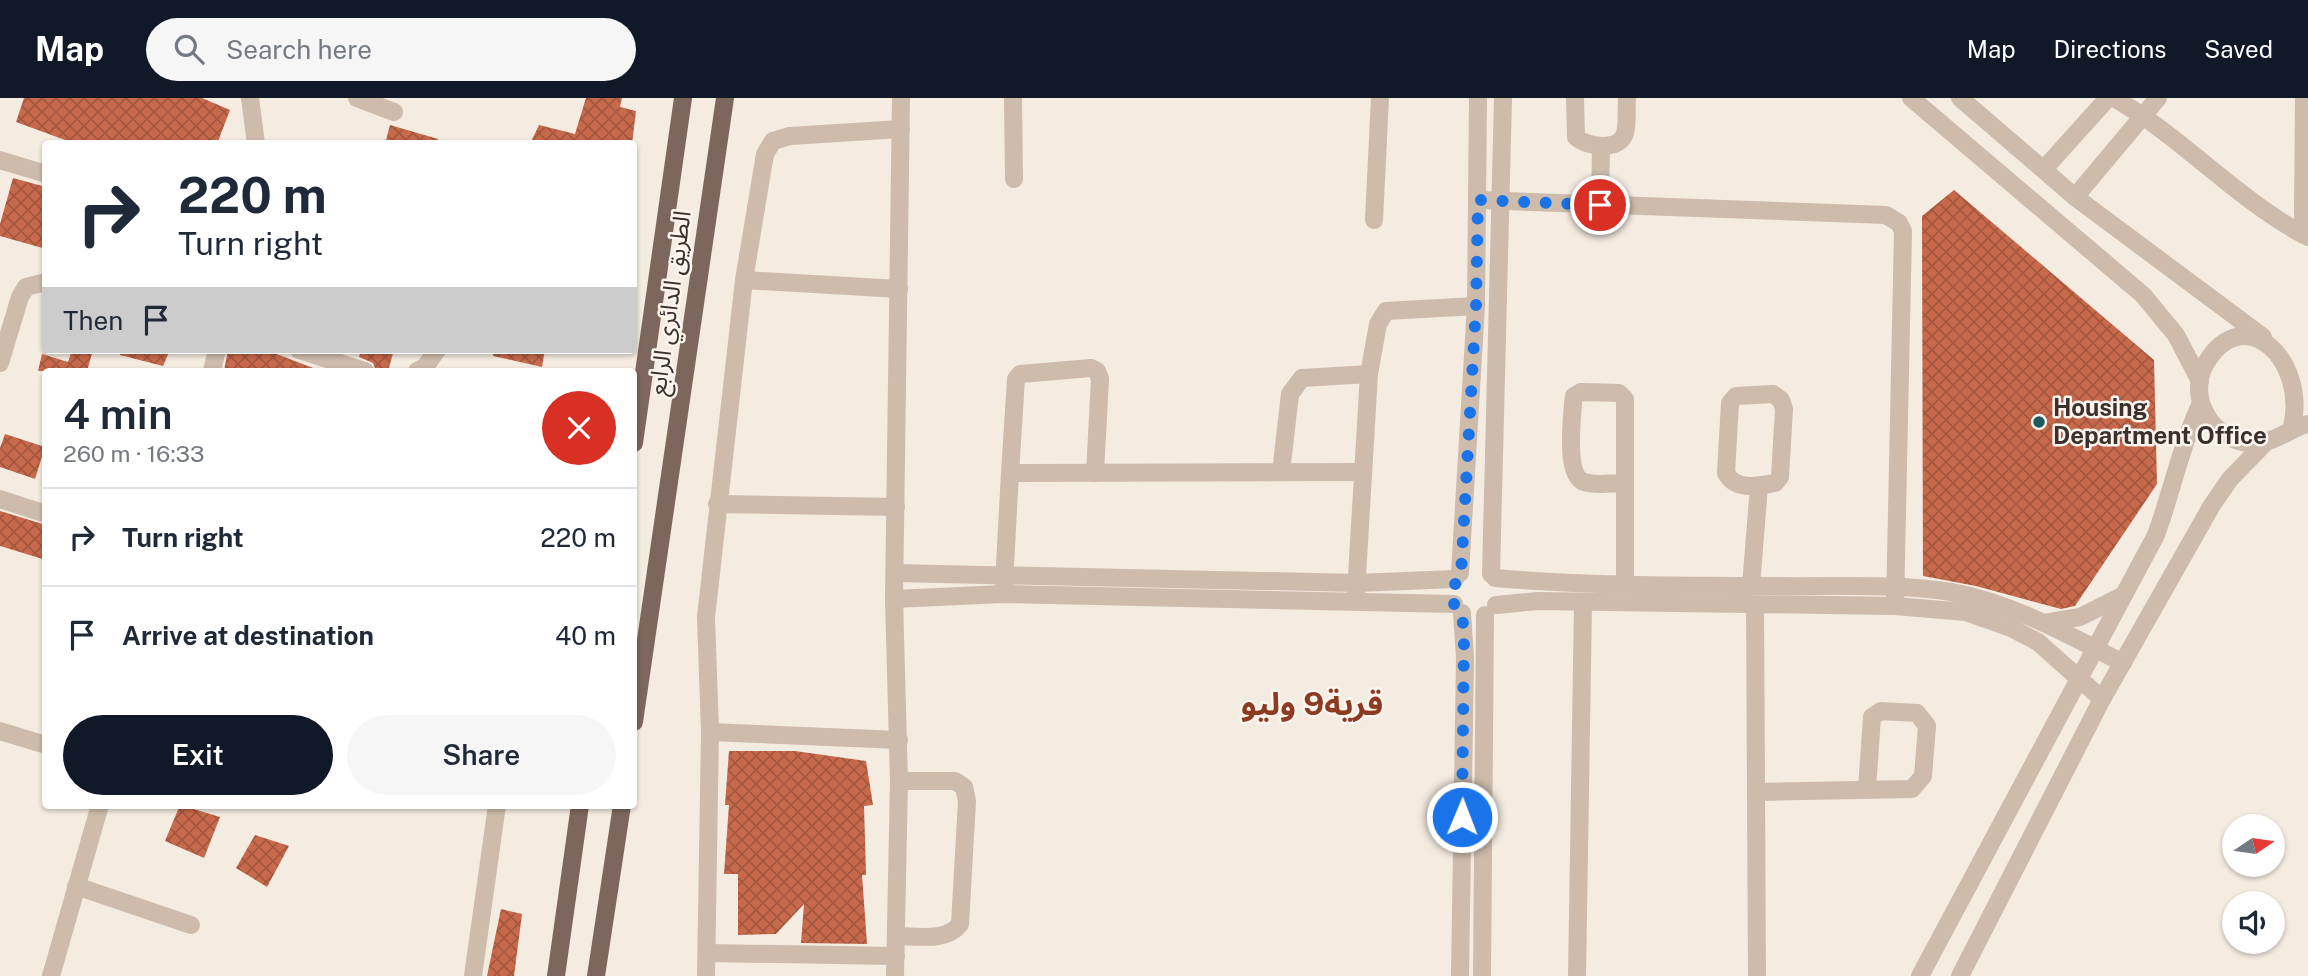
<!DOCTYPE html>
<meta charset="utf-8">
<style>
:root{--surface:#fff;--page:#f6f6f7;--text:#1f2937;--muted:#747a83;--line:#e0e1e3;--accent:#111827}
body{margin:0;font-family:"Public Sans","Noto Sans Arabic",sans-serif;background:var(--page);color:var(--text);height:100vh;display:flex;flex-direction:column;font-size:26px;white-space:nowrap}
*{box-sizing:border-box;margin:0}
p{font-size:23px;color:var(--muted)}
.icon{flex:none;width:38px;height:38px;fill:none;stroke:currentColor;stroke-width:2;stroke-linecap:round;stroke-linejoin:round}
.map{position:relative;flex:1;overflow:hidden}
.drawer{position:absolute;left:42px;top:270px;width:595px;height:441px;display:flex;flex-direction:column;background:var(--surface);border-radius:7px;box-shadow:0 2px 5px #0004}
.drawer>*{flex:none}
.hud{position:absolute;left:42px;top:42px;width:595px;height:214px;border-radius:7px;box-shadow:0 2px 5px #0004;background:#fff;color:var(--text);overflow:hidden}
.needle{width:46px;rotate:77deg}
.fabs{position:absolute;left:2222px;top:716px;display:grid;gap:14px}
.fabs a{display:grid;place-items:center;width:63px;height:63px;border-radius:50%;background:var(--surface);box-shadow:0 2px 5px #0004;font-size:35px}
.pin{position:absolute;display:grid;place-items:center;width:60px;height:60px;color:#fff;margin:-30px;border:4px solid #fff;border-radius:50%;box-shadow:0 2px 7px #0007}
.me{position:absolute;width:77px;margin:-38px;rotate:1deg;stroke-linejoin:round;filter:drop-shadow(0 0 5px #0008)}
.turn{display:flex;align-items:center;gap:24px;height:147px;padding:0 21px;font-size:32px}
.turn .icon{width:91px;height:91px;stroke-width:2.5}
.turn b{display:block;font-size:49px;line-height:60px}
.then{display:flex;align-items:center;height:66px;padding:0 21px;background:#0003;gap:14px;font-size:26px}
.round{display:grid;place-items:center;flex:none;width:74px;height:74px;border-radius:37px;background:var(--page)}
.overview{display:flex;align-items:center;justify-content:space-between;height:119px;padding:0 21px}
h1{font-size:42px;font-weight:600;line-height:52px}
.action{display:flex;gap:14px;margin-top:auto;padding:14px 21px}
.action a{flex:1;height:80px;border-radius:42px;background:var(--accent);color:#fff;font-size:28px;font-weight:600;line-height:80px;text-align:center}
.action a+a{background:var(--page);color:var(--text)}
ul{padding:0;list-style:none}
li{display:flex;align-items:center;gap:21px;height:98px;padding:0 21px;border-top:2px solid var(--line)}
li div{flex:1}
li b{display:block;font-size:26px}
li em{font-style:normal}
header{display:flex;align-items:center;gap:42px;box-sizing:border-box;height:98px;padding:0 35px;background:var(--accent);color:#fff}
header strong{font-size:33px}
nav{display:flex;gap:38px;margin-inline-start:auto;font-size:24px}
.search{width:490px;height:63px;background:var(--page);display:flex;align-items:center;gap:18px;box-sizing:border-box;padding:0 24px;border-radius:38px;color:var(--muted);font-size:26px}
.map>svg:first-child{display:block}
</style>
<header>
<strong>Map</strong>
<div class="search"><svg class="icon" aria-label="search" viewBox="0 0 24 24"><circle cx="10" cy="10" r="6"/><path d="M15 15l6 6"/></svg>Search here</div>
<nav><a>Map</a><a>Directions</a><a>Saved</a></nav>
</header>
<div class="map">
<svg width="2308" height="878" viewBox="0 0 2308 878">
<defs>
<pattern id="building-cross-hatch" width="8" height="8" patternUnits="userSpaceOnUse" patternTransform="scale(1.75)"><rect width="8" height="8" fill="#c8694b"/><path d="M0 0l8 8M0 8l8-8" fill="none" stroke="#a4573f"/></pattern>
</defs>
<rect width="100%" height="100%" fill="#f4ebe1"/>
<!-- building -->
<g fill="url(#building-cross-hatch)">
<path d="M24 0H202L230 12 217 46H76L16 24Z"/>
<path d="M586 0H622L620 9 636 13 632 46H530L539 27 575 36Z"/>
<path d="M390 27 438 41V46H385Z"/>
<path d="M13 80 46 89V151L0 138V126Z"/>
<path d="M1954 92 2154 262 2157 386 2075 508 2061 511 1976 488 1923 478 1922 118Z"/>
<path d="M72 252H93L87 273H38L42 256 68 264Z"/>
<path d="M121 252H170L163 268 120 257Z"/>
<path d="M228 252H266L321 273H224Z"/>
<path d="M361 252H394L388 273H376L373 265 359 259Z"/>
<path d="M494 252H545L542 269 493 258Z"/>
<path d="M5 336 45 349 35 381 0 369V350Z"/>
<path d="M0 413 46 427V462L0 448Z"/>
<path d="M729 653H795L866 663 873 707 864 708 866 777H862L867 846 801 845 804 806 776 836 738 837V776H724L729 707H725Z"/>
<path d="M180 707 220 719 204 760 165 743Z"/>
<path d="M255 737 289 748 267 789 236 770Z"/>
<path d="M501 811 522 816 514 878H487Z"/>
</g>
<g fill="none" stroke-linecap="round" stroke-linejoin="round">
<!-- minor -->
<g stroke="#cdbbac" stroke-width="18">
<path d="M250 0 256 46"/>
<path d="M357 0 394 14"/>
<path d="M1013 0 1014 81"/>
<path d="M1575 0 1576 39C1586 49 1620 54 1625 35 1628 24 1626 11 1627 0"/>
<path d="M1911 0 2143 197 2176 237 2200 283"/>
<path d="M1960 0 2075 99 2263 239"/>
<path d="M2114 0C2182 39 2235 100 2304 137"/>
<path d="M2304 0 2303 119 2304 137 2308 139"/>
<path d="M0 62 46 76"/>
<path d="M2044 71 2108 0"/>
<path d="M2075 99 2158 0"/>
<path d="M1478 102 1886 117 1899 125 1903 133 1895 508"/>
<path d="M1600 107 1601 48"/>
<path d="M1374 122 1380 0"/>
<path d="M744 182 899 191"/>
<path d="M299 252 365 273"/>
<path d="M0 265 20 199 26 189 46 184"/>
<path d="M212 273 217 252"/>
<path d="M417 273 425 269 437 252"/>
<path d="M1369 276 1378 226 1386 213 1476 208"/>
<path d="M1773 296 1781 302 1784 311 1780 379 1775 385C1758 388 1735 393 1726 375L1730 305 1736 298Z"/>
<path d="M2292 329C2308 262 2244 201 2206 265 2183 305 2221 353 2264 344 2281 341 2292 329 2308 326"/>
<path d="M1281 374 1290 296 1302 280 1369 276 1356 495"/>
<path d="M1010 375 1016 281 1020 276 1091 270 1097 273 1100 281 1095 375"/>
<path d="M1623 385C1612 385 1595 388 1584 384 1565 377 1572 323 1573 305L1574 298 1581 294 1619 295 1625 301V486"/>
<path d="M0 401 46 416"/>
<path d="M717 406 896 409"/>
<path d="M895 475 1357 485 1455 481"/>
<path d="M1460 475 1476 208 1478 0"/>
<path d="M1491 476 1503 0"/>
<path d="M1495 480C1590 488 1686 488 1782 488 1838 489 1896 485 1951 494 2012 505 2069 537 2123 565"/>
<path d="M1004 486 1010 375 1363 374"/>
<path d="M1751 488 1759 388"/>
<path d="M894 501 1003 496 1454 506"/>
<path d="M1496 507 1538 503 1895 508 1966 514 2011 530 2038 544 2102 601"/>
<path d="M1755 507 1757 878"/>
<path d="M2044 525 2080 519 2124 497"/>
<path d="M0 633 46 647"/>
<path d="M710 634 899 642"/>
<path d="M1758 694 1912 691 1923 678 1927 628 1917 615 1881 613 1872 619 1867 691"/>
<path d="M76 788 191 827"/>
<path d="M897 838C917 838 947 844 960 826L967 703 964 689 955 683H899"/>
<path d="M707 855 896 858"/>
<path d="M51 878 100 707"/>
<path d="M473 878 497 707"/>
<path d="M706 878 710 634 706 519 744 182 765 56 773 43 790 38 901 31"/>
<path d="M895 878 899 683 894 501 901 0"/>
<path d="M1460 878 1465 560 1462 515"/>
<path d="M1482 878 1485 517"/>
<path d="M1577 878 1583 505"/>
<path d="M1920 878 2156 437C2172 393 2181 347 2201 305"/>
<path d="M1960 878 2102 601 2212 407 2230 381 2266 344"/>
</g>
<!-- major -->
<g stroke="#7d675c" stroke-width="18">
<path d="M634 345 683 0"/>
<path d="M634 624 725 0"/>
<path d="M556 878 580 707"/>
<path d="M596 878 622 707"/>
</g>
</g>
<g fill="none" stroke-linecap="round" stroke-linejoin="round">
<!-- route -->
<path stroke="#1a73e8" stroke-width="12" stroke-dasharray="0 21.6" d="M1462 719 1464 538 1462 515 1454 506 1451 494 1461 475 1476 208 1478 102 1600 107"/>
</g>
<!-- markers -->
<circle fill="#1f5a5e" stroke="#fbf5ee" stroke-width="2.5" cx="2039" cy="324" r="7"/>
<g text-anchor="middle" stroke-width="5" stroke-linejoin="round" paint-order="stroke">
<!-- street labels -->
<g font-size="24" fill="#3b302b" stroke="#fbf5ee">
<text transform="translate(670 205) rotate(-82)" y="8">الطريق الدائري الرابع</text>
</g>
<!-- poi labels -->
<g font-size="24" font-weight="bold" fill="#3b302b" stroke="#fbf5ee" text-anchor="start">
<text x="2053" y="318">Housing<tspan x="2053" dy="28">Department Office</tspan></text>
</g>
<!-- district labels -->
<g font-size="32" font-weight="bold" fill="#8c3b22" stroke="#fbf5ee">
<text x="1312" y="617">قرية9 وليو</text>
</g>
</g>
</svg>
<div class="fabs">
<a><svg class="needle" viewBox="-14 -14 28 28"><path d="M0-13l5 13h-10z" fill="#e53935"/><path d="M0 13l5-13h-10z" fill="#747a83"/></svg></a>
<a><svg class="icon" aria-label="sound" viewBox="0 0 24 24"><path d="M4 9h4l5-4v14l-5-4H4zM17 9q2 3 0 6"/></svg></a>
</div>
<div class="pin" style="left:1600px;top:107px;background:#d93025"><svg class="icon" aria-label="arrive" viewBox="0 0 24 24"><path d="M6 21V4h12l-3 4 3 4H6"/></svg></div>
<svg class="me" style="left:1462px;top:719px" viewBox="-20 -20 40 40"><circle r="17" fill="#1a73e8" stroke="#fff" stroke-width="3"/><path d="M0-11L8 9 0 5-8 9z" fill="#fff"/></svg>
<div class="hud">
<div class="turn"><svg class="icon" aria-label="right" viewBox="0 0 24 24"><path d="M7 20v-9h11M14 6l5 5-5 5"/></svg><div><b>220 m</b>Turn right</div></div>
<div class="then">Then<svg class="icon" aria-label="arrive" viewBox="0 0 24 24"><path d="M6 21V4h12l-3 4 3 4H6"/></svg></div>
</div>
<section class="drawer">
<div class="overview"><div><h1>4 min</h1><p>260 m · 16:33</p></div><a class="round" style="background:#d93025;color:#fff"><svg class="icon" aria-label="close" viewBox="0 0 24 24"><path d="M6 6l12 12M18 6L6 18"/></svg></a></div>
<ul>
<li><svg class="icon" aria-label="right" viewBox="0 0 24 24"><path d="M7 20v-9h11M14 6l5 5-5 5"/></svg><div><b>Turn right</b></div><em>220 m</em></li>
<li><svg class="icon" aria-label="arrive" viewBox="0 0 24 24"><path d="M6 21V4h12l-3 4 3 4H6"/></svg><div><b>Arrive at destination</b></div><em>40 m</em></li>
</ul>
<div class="action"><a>Exit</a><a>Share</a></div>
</section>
</div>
